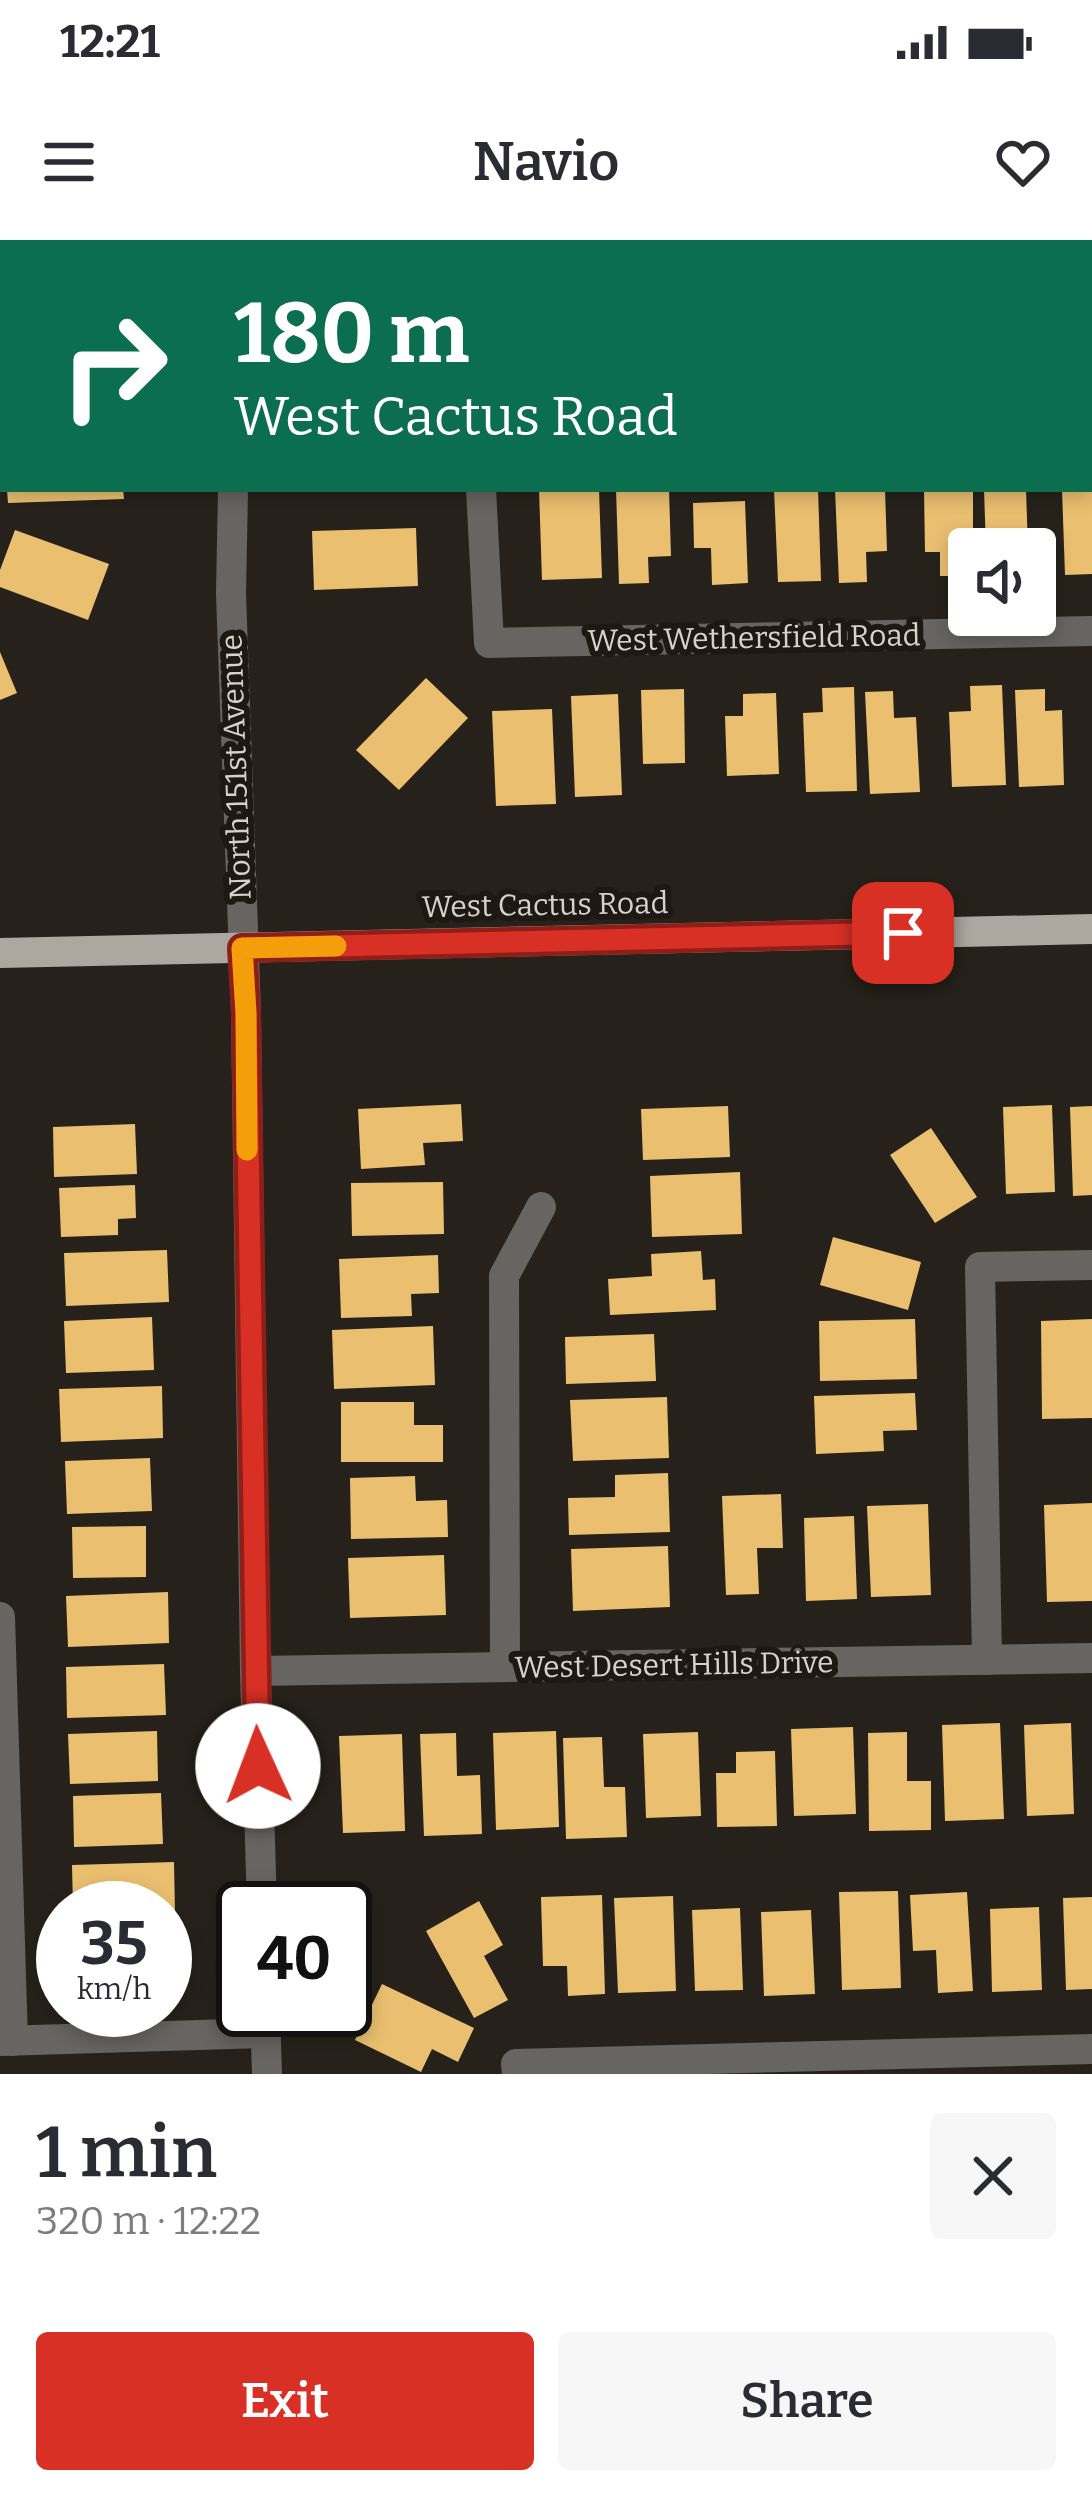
<!DOCTYPE html>
<meta charset="utf-8">
<style>
:root{--surface:#fff;--page:#f7f7f7;--text:#2b2b33;--muted:#7c7c81;--accent:#d93025}
body{margin:0;font-family:Bitter,serif;background:var(--page);color:var(--text);height:100vh;display:flex;flex-direction:column;font-size:45px;white-space:nowrap}
*{box-sizing:border-box;margin:0}
p{font-size:39px;color:var(--muted)}
.icon{flex:none;width:66px;height:66px;fill:none;stroke:currentColor;stroke-width:2;stroke-linecap:round;stroke-linejoin:round}
.map{position:relative;height:1834px;overflow:hidden}
.side{display:flex;flex-direction:column;background:var(--surface);flex:1}
.side>*{flex:none}
.banner{position:absolute;left:0px;top:0px;width:1092px;height:252px;box-shadow:0 6px 18px #0003;background:#0b6e4f;color:#fff;overflow:hidden}
.tools{position:absolute;left:948px;top:288px;display:grid;gap:24px}
.tools a{display:grid;place-items:center;width:108px;height:108px;border-radius:12px;background:var(--surface);box-shadow:0 6px 18px #0003;font-size:60px}
.speed{position:absolute;left:36px;top:1641px;display:flex;gap:24px;font-size:60px;font-weight:700;text-align:center}
.speed>*{display:grid;place-content:center;width:156px;height:156px;border-radius:50%;background:var(--surface);box-shadow:0 6px 18px #0003;line-height:1}
.speed small{font-size:30px;font-weight:400}
.speed .limit{border:6px solid #111;border-radius:18px;background:#fff;color:#111}
.pin{position:absolute;display:grid;place-items:center;width:102px;height:102px;color:#fff;margin:-51px;border-radius:24px;box-shadow:0 6px 18px #0006}
.me{position:absolute;width:132px;margin:-66px;rotate:358deg;stroke-linejoin:round;filter:drop-shadow(0 0 9px #0008)}
.turn{display:flex;align-items:center;gap:42px;height:252px;padding:0 36px;font-size:54px}
.turn .icon{width:156px;height:156px;stroke-width:2.5}
.turn b{display:block;font-size:84px;line-height:102px}
.round{display:grid;place-items:center;flex:none;width:126px;height:126px;border-radius:12px;background:var(--page)}
.headline{display:flex;align-items:center;justify-content:space-between;height:204px;padding:0 36px}
h1{font-size:72px;font-weight:600;line-height:90px}
.action{display:flex;gap:24px;margin-top:auto;padding:24px 36px}
.action a{flex:1;height:138px;border-radius:12px;background:var(--accent);color:#fff;font-size:48px;font-weight:600;line-height:138px;text-align:center}
.action a+a{background:var(--page);color:var(--text)}
.status{display:flex;justify-content:space-between;align-items:center;height:84px;padding:0 60px;background:var(--surface);direction:ltr}
.status svg{height:33px;fill:currentColor}
header{display:flex;justify-content:space-between;align-items:center;height:156px;padding:0 36px;background:var(--surface);font-size:54px;font-weight:600}
.map>svg:first-child{display:block}
</style>
<div class="status"><b>12:21</b><svg viewBox="0 0 49 12"><path d="M0 12V9h3v3zM5 12V6h3v6zM10 12V3h3v9zM15 12V0h3v12zM26 1h20v11H26zM47 4h2v5h-2z"/></svg></div>
<header><svg class="icon" aria-label="menu" viewBox="0 0 24 24"><path d="M4 6h16M4 12h16M4 18h16"/></svg>Navio<svg class="icon" aria-label="heart" viewBox="0 0 24 24"><path d="M12 20l-8-8c-3-5 5-10 8-4 3-6 11-1 8 4z"/></svg></header>
<div class="map">
<svg width="1092" height="1834" viewBox="0 0 1092 1834">
<rect width="100%" height="100%" fill="#26221b"/>
<!-- building -->
<g fill="#ebbf70">
<path d="M7 249H123L124 259 8 263Z"/>
<path d="M539 249H599L602 338 542 340Z"/>
<path d="M616 249H669L671 316 648 317 649 343 619 344Z"/>
<path d="M774 249H818L821 341 778 342Z"/>
<path d="M835 249H885L887 311 866 312 867 342 839 343Z"/>
<path d="M924 249H973V309H969V336H940V312H925Z"/>
<path d="M984 249H1026L1028 309H986Z"/>
<path d="M1062 249H1092V334L1065 335Z"/>
<path d="M745 261 748 343 712 345 711 308H694L693 263Z"/>
<path d="M416 288 418 346 314 350 312 291Z"/>
<path d="M15 290 109 324 88 380 0 347V330Z"/>
<path d="M0 412 17 453 0 460Z"/>
<path d="M426 438 468 478 399 550 356 510Z"/>
<path d="M1002 445 1006 545 952 547 949 472 971 471 970 446Z"/>
<path d="M854 447 857 551 806 552 803 473 823 472 822 448Z"/>
<path d="M684 449 685 523 643 524 641 450Z"/>
<path d="M1045 449V471L1062 470 1064 545 1019 547 1015 450Z"/>
<path d="M893 451 894 478 916 477 920 552 870 554 865 452Z"/>
<path d="M776 453 779 534 727 536 725 476H743V454Z"/>
<path d="M618 454 622 555 575 557 571 456Z"/>
<path d="M552 469 556 564 496 566 492 471Z"/>
<path d="M461 864 463 901 423 903 425 925 361 929 358 869Z"/>
<path d="M1052 865 1055 952 1006 954 1003 867Z"/>
<path d="M728 866 730 917 643 920 641 869Z"/>
<path d="M1092 866V955L1073 956 1070 867Z"/>
<path d="M135 884 137 934 54 937 53 887Z"/>
<path d="M931 888 977 957 935 983 890 915Z"/>
<path d="M740 932 742 994 652 997 650 936Z"/>
<path d="M443 942 444 994 352 996 351 943Z"/>
<path d="M135 945 136 978 118 979V995L61 997 59 948Z"/>
<path d="M833 997 921 1022 908 1070 820 1045Z"/>
<path d="M167 1010 169 1062 66 1066 64 1013Z"/>
<path d="M701 1011 703 1040 715 1039 716 1070 610 1075 608 1039 652 1036 651 1014Z"/>
<path d="M438 1015 439 1053 411 1054 412 1076 341 1078 339 1019Z"/>
<path d="M152 1077 154 1130 66 1133 64 1081Z"/>
<path d="M915 1079 917 1139 820 1141 819 1081Z"/>
<path d="M1092 1079V1178L1042 1179 1041 1081Z"/>
<path d="M433 1086 435 1145 334 1149 332 1090Z"/>
<path d="M654 1094 656 1141 566 1144 565 1097Z"/>
<path d="M162 1146 163 1198 61 1202 59 1149Z"/>
<path d="M915 1153 917 1190 883 1191 884 1211 816 1214 814 1156Z"/>
<path d="M667 1157 669 1218 573 1221 570 1160Z"/>
<path d="M341 1162H414V1185H443V1222H341Z"/>
<path d="M150 1218 152 1271 67 1274 65 1221Z"/>
<path d="M668 1233 670 1292 569 1295 568 1258 615 1257V1235Z"/>
<path d="M415 1236 416 1261 447 1260 448 1297 351 1299 350 1238Z"/>
<path d="M781 1254 783 1308H757L759 1354 726 1355 722 1256Z"/>
<path d="M1092 1263V1361L1047 1362 1044 1265Z"/>
<path d="M928 1264 931 1355 871 1357 867 1266Z"/>
<path d="M854 1276 857 1359 806 1361 804 1278Z"/>
<path d="M146 1286V1337L73 1338 72 1287Z"/>
<path d="M668 1306 670 1367 573 1371 571 1309Z"/>
<path d="M444 1315 446 1375 350 1378 348 1318Z"/>
<path d="M168 1352 169 1403 68 1407 66 1356Z"/>
<path d="M164 1424 166 1475 67 1478 66 1427Z"/>
<path d="M1000 1483 1004 1579 945 1581 942 1485Z"/>
<path d="M1071 1483 1074 1574 1027 1576 1024 1485Z"/>
<path d="M853 1487 856 1574 794 1576 791 1489Z"/>
<path d="M157 1491 158 1541 70 1544 68 1494Z"/>
<path d="M556 1491 559 1587 496 1590 493 1493Z"/>
<path d="M698 1492 701 1576 646 1578 643 1494Z"/>
<path d="M907 1492V1541H931V1590L869 1591 868 1493Z"/>
<path d="M456 1493 457 1536 480 1535 482 1594 424 1596 420 1494Z"/>
<path d="M402 1494 405 1591 343 1593 339 1496Z"/>
<path d="M602 1497 604 1547H625L627 1597 566 1599 563 1498Z"/>
<path d="M775 1511 777 1586 717 1587 716 1533H736V1512Z"/>
<path d="M161 1553 163 1604 74 1607 73 1556Z"/>
<path d="M174 1622 175 1673H165V1668H73L72 1625Z"/>
<path d="M898 1651 901 1748 842 1750 839 1652Z"/>
<path d="M967 1652 973 1751 938 1753 936 1710 913 1711 910 1655Z"/>
<path d="M602 1655 605 1754 568 1756 567 1726H543L541 1657Z"/>
<path d="M673 1656 676 1751 618 1753 614 1658Z"/>
<path d="M1092 1657V1749L1066 1750 1063 1658Z"/>
<path d="M479 1661 503 1705 484 1716 508 1760 474 1778 426 1691Z"/>
<path d="M1039 1667 1042 1750 992 1752 990 1669Z"/>
<path d="M740 1668 743 1750 695 1751 692 1670Z"/>
<path d="M811 1670 815 1754 764 1756 761 1672Z"/>
<path d="M165 1686H172L174 1739H165Z"/>
<path d="M382 1744 474 1788 458 1822 432 1809 421 1832 355 1800Z"/>
</g>
<g fill="none" stroke-linecap="round" stroke-linejoin="round">
<!-- minor -->
<g stroke="#676561" stroke-width="30">
<path d="M225 0V3"/>
<path d="M471 0V3"/>
<path d="M917 3 1048 0"/>
<path d="M233 249 231 354 246 773 255 1431 262 1668"/>
<path d="M481 249 489 403 1092 391"/>
<path d="M0 1377 13 1801"/>
<path d="M987 1420 980 1027 1092 1025"/>
<path d="M505 1427 504 1036 541 967"/>
<path d="M255 1431 1092 1418"/>
<path d="M265 1770 267 1834"/>
<path d="M0 1801 266 1793"/>
<path d="M517 1834 516 1824 1092 1809"/>
</g>
<!-- major -->
<path stroke="#aca79f" stroke-width="30" d="M0 713 1092 689"/>
</g>
<g fill="none" stroke-linecap="round" stroke-linejoin="round">
<!-- route casing -->
<g stroke="#8d1f18" stroke-width="30">
<path id="route" d="M258 1526 246 773 242 708 903 693"/>
</g>
<!-- route -->
<use href="#route" stroke="#d93025" stroke-width="21"/>
<!-- slow -->
<path stroke="#f59e0b" stroke-width="21" d="M247 910 246 773 242 708 336 706"/>
</g>
<g text-anchor="middle" stroke-width="12" stroke-linejoin="round" paint-order="stroke">
<!-- street labels -->
<g font-size="30" fill="#d5d2cd" stroke="#1d1912">
<text transform="translate(754 398) rotate(-1)" y="10">West Wethersfield Road</text>
<text transform="translate(236 527) rotate(-92)" y="10">North 151st Avenue</text>
<text transform="translate(545 665) rotate(-1)" y="10">West Cactus Road</text>
<text transform="translate(674 1425) rotate(-1)" y="10">West Desert Hills Drive</text>
</g>
</g>
</svg>
<div class="tools">
<a><svg class="icon" aria-label="sound" viewBox="0 0 24 24"><path d="M4 9h4l5-4v14l-5-4H4zM17 9q2 3 0 6"/></svg></a>
</div>
<div class="speed"><div>35<small>km/h</small></div><div class="limit">40</div></div>
<div class="pin" style="left:903px;top:693px;background:#d93025"><svg class="icon" aria-label="arrive" viewBox="0 0 24 24"><path d="M6 21V4h12l-3 4 3 4H6"/></svg></div>
<svg class="me" style="left:258px;top:1526px" viewBox="-20 -20 40 40"><circle r="19" fill="#fff"/><path d="M0-13L10 11 0 6-10 11z" fill="#d93025"/></svg>
<div class="banner">
<div class="turn"><svg class="icon" aria-label="right" viewBox="0 0 24 24"><path d="M7 20v-9h11M14 6l5 5-5 5"/></svg><div><b>180 m</b>West Cactus Road</div></div>
</div>
</div>
<section class="side">
<div class="headline"><div><h1>1 min</h1><p>320 m · 12:22</p></div><a class="round"><svg class="icon" aria-label="close" viewBox="0 0 24 24"><path d="M6 6l12 12M18 6L6 18"/></svg></a></div>
<div class="action"><a>Exit</a><a>Share</a></div>
</section>
